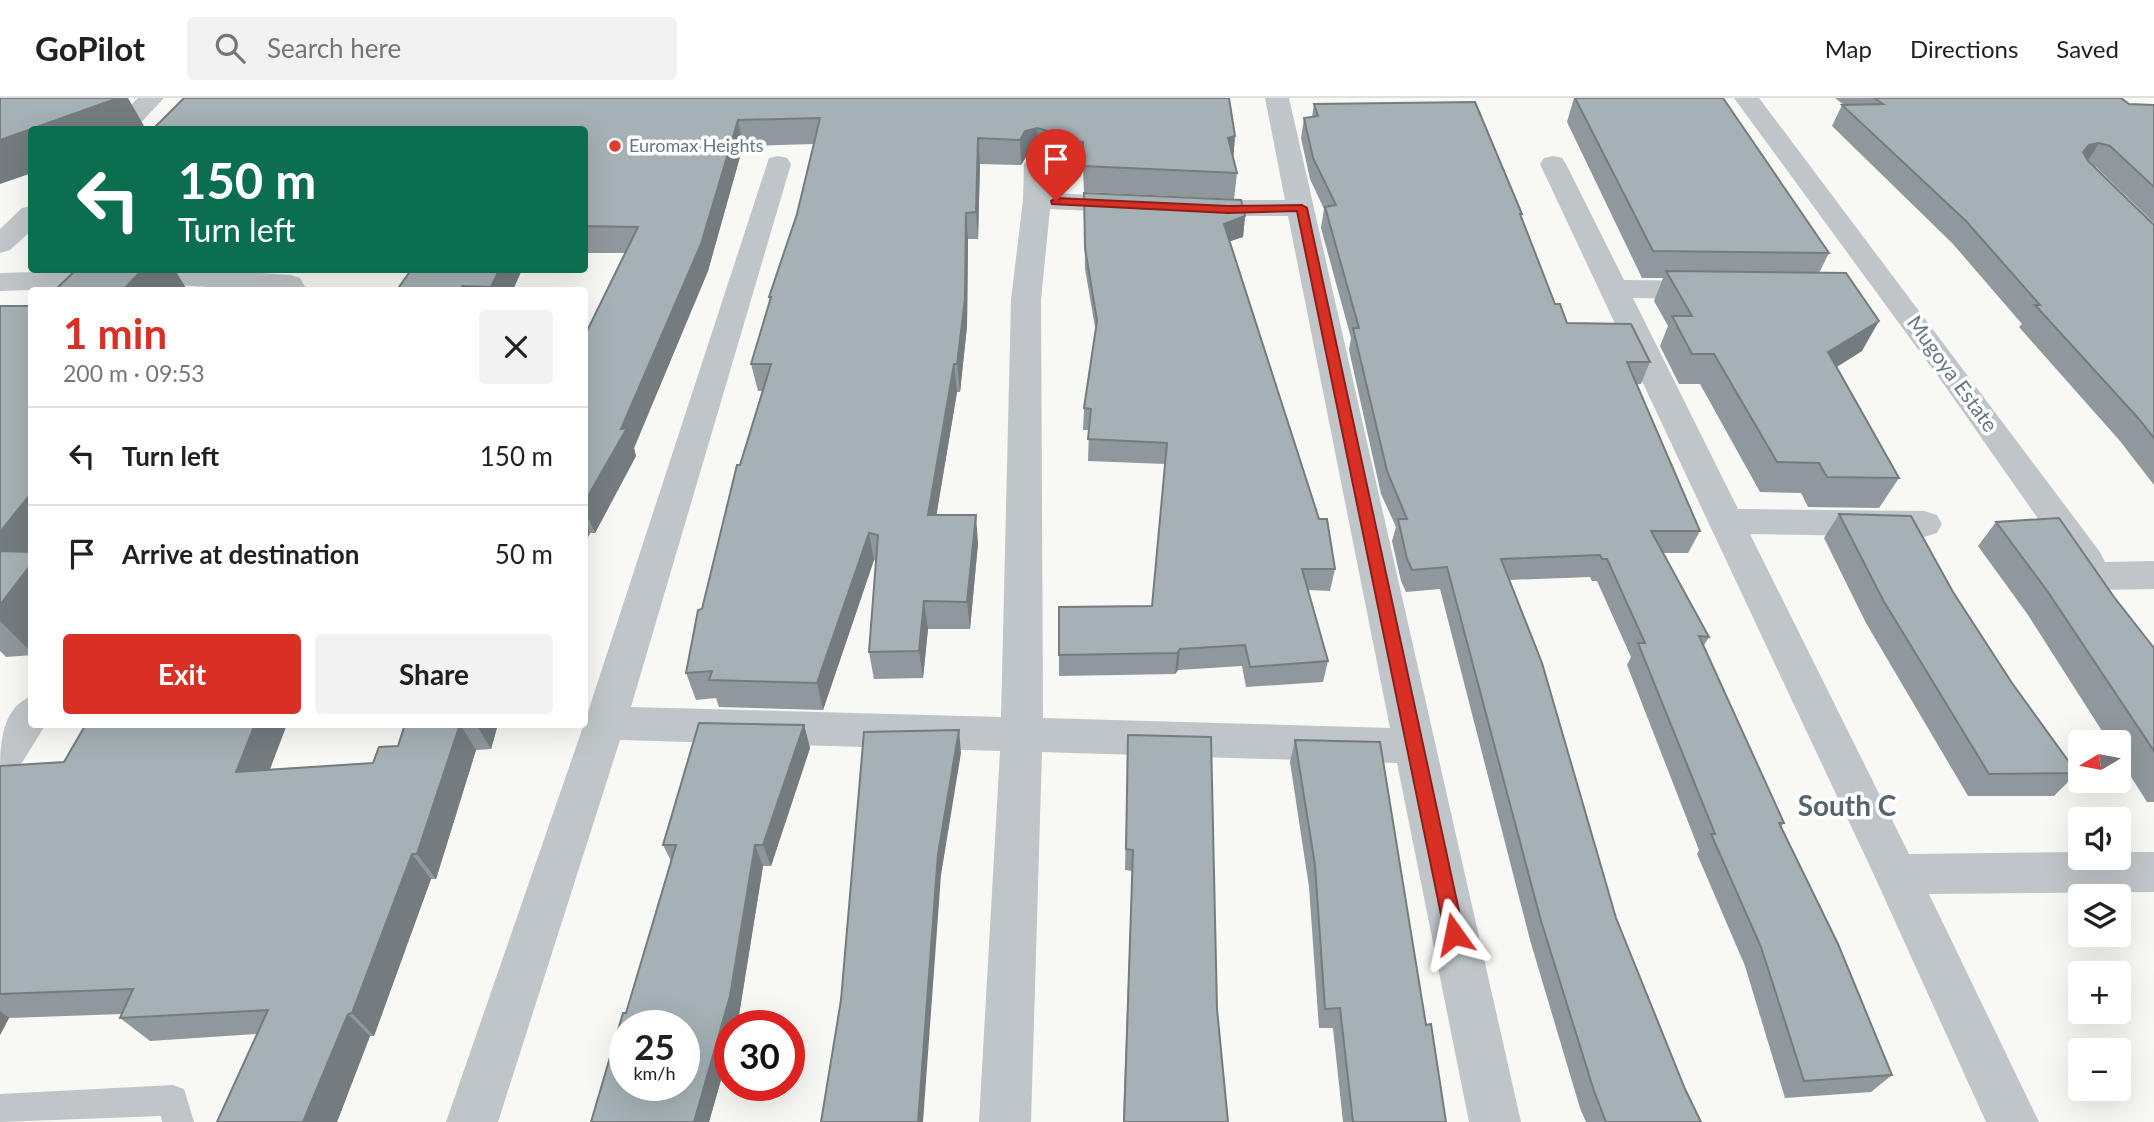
<!DOCTYPE html>
<meta charset="utf-8">
<style>
:root{--surface:#fff;--page:#f2f2f2;--text:#202124;--muted:#757577;--line:#e0e0e0;--accent:#d93025}
body{margin:0;font-family:Lato,sans-serif;background:var(--page);color:var(--text);height:100vh;display:flex;flex-direction:column;font-size:26px;white-space:nowrap}
*{box-sizing:border-box;margin:0}
p{font-size:23px;color:var(--muted)}
.icon{flex:none;width:38px;height:38px;fill:none;stroke:currentColor;stroke-width:2;stroke-linecap:round;stroke-linejoin:round}
.map{position:relative;flex:1;overflow:hidden}
.drawer{position:absolute;left:28px;top:189px;width:560px;height:441px;display:flex;flex-direction:column;background:var(--surface);border-radius:7px;box-shadow:0 7px 28px #0002}
.drawer>*{flex:none}
.hud{position:absolute;left:28px;top:28px;width:560px;height:147px;border-radius:7px;box-shadow:0 7px 28px #0002;background:#0b6e4f;color:#fff;overflow:hidden}
.needle{width:46px;rotate:260deg}
.controls{position:absolute;left:2068px;top:632px;display:grid;gap:14px}
.controls a{display:grid;place-items:center;width:63px;height:63px;border-radius:7px;background:var(--surface);box-shadow:0 7px 28px #0002;font-size:35px}
.speed{position:absolute;left:609px;top:912px;display:flex;gap:14px;font-size:35px;font-weight:700;text-align:center}
.speed>*{display:grid;place-content:center;width:91px;height:91px;border-radius:50%;background:var(--surface);box-shadow:0 7px 28px #0002;line-height:1}
.speed small{font-size:18px;font-weight:400}
.speed .limit{border:10px solid #d22;background:#fff;color:#111}
.pin{position:absolute;display:grid;place-items:center;width:60px;height:60px;color:#fff;margin:-72px -30px;border-radius:50% 50% 50% 0;rotate:-45deg;box-shadow:0 0 7px #0007}
.pin .icon{rotate:45deg}
.me{position:absolute;width:77px;margin:-38px;rotate:348deg;stroke-linejoin:round;filter:drop-shadow(0 0 5px #0008)}
.turn{display:flex;align-items:center;gap:24px;height:147px;padding:0 35px;font-size:32px}
.turn .icon{width:91px;height:91px;stroke-width:2.5}
.turn b{display:block;font-size:49px;line-height:60px}
.round{display:grid;place-items:center;flex:none;width:74px;height:74px;border-radius:7px;background:var(--page)}
.headline{display:flex;align-items:center;justify-content:space-between;height:119px;padding:0 35px}
h1{font-size:42px;font-weight:700;line-height:52px;color:var(--accent)}
.action{display:flex;gap:14px;margin-top:auto;padding:14px 35px}
.action a{flex:1;height:80px;border-radius:7px;background:var(--accent);color:#fff;font-size:28px;font-weight:700;line-height:80px;text-align:center}
.action a+a{background:var(--page);color:var(--text)}
ul{padding:0;list-style:none}
li{display:flex;align-items:center;gap:21px;height:98px;padding:0 35px;border-top:2px solid var(--line)}
li div{flex:1}
li b{display:block;font-size:26px}
li em{font-style:normal}
header{display:flex;align-items:center;gap:42px;box-sizing:border-box;height:98px;padding:0 35px;background:var(--surface);border-bottom:2px solid var(--line)}
header strong{font-size:33px}
nav{display:flex;gap:38px;margin-inline-start:auto;font-size:24px}
.search{width:490px;height:63px;background:var(--page);display:flex;align-items:center;gap:18px;box-sizing:border-box;padding:0 24px;border-radius:7px;color:var(--muted);font-size:26px}
.map>svg:first-child{display:block}
</style>
<header>
<strong>GoPilot</strong>
<div class="search"><svg class="icon" aria-label="search" viewBox="0 0 24 24"><circle cx="10" cy="10" r="6"/><path d="M15 15l6 6"/></svg>Search here</div>
<nav><a>Map</a><a>Directions</a><a>Saved</a></nav>
</header>
<div class="map">
<svg width="2154" height="1024" viewBox="0 0 2154 1024">
<rect width="100%" height="100%" fill="#f8f8f5"/>
<g fill="none" stroke-linecap="round" stroke-linejoin="round">
<!-- service -->
<path fill="#bfc5c8" fill-rule="evenodd" d="M173 987 184 991 194 1024H162L161 1018 0 1024V996Z"/>
<!-- minor -->
<g fill="#bfc5c8" fill-rule="evenodd">
<path d="M138 0H164L134 32H107Z"/>
<path d="M1265 0H1289L1521 1024H1469L1397 665 1042 654 1031 1024H979L1000 653 620 642 498 1024H446L584 626 769 60 778 58 787 60 791 66 631 609 1001 619 1011 202 1023 102 1024 66 1028 60 1037 58 1046 60 1050 66V95L1135 99 1145 101 1149 107 1145 113 1135 115 1050 111 1041 202 1043 620 1390 630 1288 118H1192L1182 116 1178 110 1182 104 1192 102H1285Z"/>
<path d="M1734 0H1759L2100 454 2105 464 2154 463V491L2098 492 2085 488 2079 478 2081 475 2074 472 1945 288Z"/>
<path d="M1553 58 1562 60 1566 66 1624 182 1710 183 1720 186 1725 192 1720 198 1710 201 1633 200 1738 411 1924 413 1937 417 1942 426 1937 435 1924 439 1750 436 1909 756 2081 754V760H2119V754H2154V794L1929 796 2039 1024H1986L1874 777 1540 66 1544 60Z"/>
<path d="M32 108V132L10 152 0 155V131L22 110Z"/>
<path d="M109 172H209L290 177 300 180 307 192H257L177 187 0 193V175Z"/>
<path d="M32 598V626H46L15 676 0 682C0 649 0 610 32 598Z"/>
</g>
</g>
<!-- wall -->
<g fill="#8f989c">
<path d="M1229 0 1235 38 1233 60 1237 75 1234 101 1084 94 1083 70 1053 69 1048 59 1038 55 1026 59 1021 67 980 66 978 141H968L967 228 960 294H957L936 417 978 445 970 531H928L923 580 874 581 869 554 876 463 874 462 823 612 719 609 716 600 696 602 686 575 740 367 762 293H758L751 266 770 203 769 199 797 116 814 46 743 48 708 173 634 350 636 358 595 435H590L584 448V239L625 155H584V32H152Z"/>
<path d="M1574 0H1723L1829 155 1819 175 1862 253 1837 269 1899 380 1879 410 1808 409 1801 395 1760 394 1700 286H1679L1660 248 1668 228 1654 203 1663 180H1642L1567 24Z"/>
<path d="M1835 0H2121L2129 6 2154 7V125L2096 69H2094L2154 127V387L2120 343 2019 229 2022 226 1953 146 1832 28 1842 7H1844Z"/>
<path d="M1314 6 1522 116 1521 120 1555 206 1567 225 1650 264 1641 286H1636L1700 433 1688 455H1663L1709 539 1703 549 1784 725 1781 729 1892 977 1871 994 1785 1000 1745 868 1697 756 1699 752 1627 567 1631 559 1597 483H1592L1590 479 1509 482 1616 820 1685 991 1701 1024H1586L1580 1010 1530 842 1440 491 1406 494 1401 483 1392 443 1396 429 1381 396 1349 252 1351 240 1321 130 1324 111 1310 81 1301 40 1304 20 1312 19Z"/>
<path d="M1084 95 1245 118 1243 139 1230 143 1335 471 1330 493 1308 492 1328 563 1323 584 1246 589 1242 568 1178 572 1175 576 1059 578V509L1152 508 1165 366 1088 363 1089 332H1083L1084 310 1096 235 1085 171Z"/>
<path d="M411 172 513 192H396Z"/>
<path d="M0 208H32V557L6 559 0 553Z"/>
<path d="M1839 416 1953 494 2012 585 2077 675 2054 698H1968L1866 525 1824 440Z"/>
<path d="M1996 424 2114 499 2154 550V704H2147L2119 660V644H2109L2028 517 1978 448Z"/>
<path d="M86 626H287L270 671 373 665 398 648 405 626H498L491 651 476 652 436 781H431L374 938H370L337 1024H217L257 936 150 943 120 920 122 916 9 920 0 937V668L64 664Z"/>
<path d="M804 627 810 650 771 768H763L739 917 730 928V950L709 1024 626 915 671 763 663 747Z"/>
<path d="M1128 637 1217 911 1228 1024H1123L1132 773 1125 772Z"/>
<path d="M1295 642 1426 927 1446 1024H1343L1333 930H1319L1309 789 1290 664Z"/>
</g>
<!-- shaded-wall -->
<g fill="#747c7f">
<path d="M118 0H128L143 26 145 32H32V75L0 86V42Z"/>
<path d="M738 22 743 48 708 173 634 350 636 358 595 435 584 410V405Z"/>
<path d="M1037 30 1038 55 1026 59 1021 67 1020 42 1025 33Z"/>
<path d="M1235 38 1233 64 1228 40Z"/>
<path d="M978 40 980 66 978 141 976 114Z"/>
<path d="M2099 45 2086 66 2083 54 2089 47Z"/>
<path d="M966 115 968 141 967 228 960 294 957 266Z"/>
<path d="M1245 118 1243 139 1222 146 1224 126Z"/>
<path d="M142 172H175L186 190 185 192H123Z"/>
<path d="M499 172H522L513 192H492L491 189Z"/>
<path d="M1879 223 1862 253 1812 284 1828 254Z"/>
<path d="M954 266 957 294 932 444 928 417Z"/>
<path d="M32 394V555L0 523V434Z"/>
<path d="M976 417 978 445 970 531 967 504Z"/>
<path d="M584 421 590 435 584 448Z"/>
<path d="M869 435 874 462 823 612 817 585Z"/>
<path d="M924 503 928 531 923 580 919 553Z"/>
<path d="M1180 551 1178 572 1175 576 1177 555Z"/>
<path d="M255 626H287L259 700 236 674Z"/>
<path d="M460 626 476 652 436 781 417 756Z"/>
<path d="M476 626H498L491 651Z"/>
<path d="M804 627 810 650 771 768 763 747Z"/>
<path d="M959 632 961 655 941 777 923 1024H918L938 756Z"/>
<path d="M755 747 763 768 739 917 736 928H730V950L709 1024H694Z"/>
<path d="M412 756 431 781 374 938 352 915Z"/>
<path d="M0 913 9 920 0 937Z"/>
<path d="M348 916 370 938 337 1024H303Z"/>
</g>
<!-- building -->
<g fill="#a6b1b5" stroke="#747c7f" stroke-width="2" fill-rule="evenodd">
<path d="M0 0H118L0 42Z"/>
<path d="M184 0H1229L1235 38 1228 40 1237 75 1084 68 1083 44 1052 43 1048 33 1037 30 1025 33 1020 42 978 40 976 114 966 115 965 201 957 266H954L928 417H976L967 504 924 503 919 553 869 554 878 437 869 435 817 585 709 582 712 573 686 575 698 512 702 511 737 367H740L771 266H751L771 199H769L797 116 820 20 738 22 701 146 621 331 627 330 584 405V239L638 129 584 128V32H152Z"/>
<path d="M1575 0H1723L1829 155 1653 153Z"/>
<path d="M1874 0H2121L2129 6 2154 7V89L2110 48 2099 45 2089 47 2083 54 2088 63 2154 127V340L2138 320 2035 207H2040L1966 123 1842 7 1883 6Z"/>
<path d="M1475 4 1522 116H1520L1555 206H1560L1567 225 1631 226 1650 264H1627L1700 433H1651L1709 539 1699 538 1784 725H1779L1838 846 1892 977 1804 983 1761 849 1711 736H1715L1638 545H1645L1607 461H1602L1600 457 1501 461 1542 565 1616 820 1685 991 1701 1024H1606L1594 993 1541 823 1447 469 1412 472 1407 461 1398 421H1407L1387 373 1353 230H1359L1325 109 1336 107 1313 60 1304 20 1318 18 1314 6Z"/>
<path d="M1084 95 1241 102 1245 118 1224 126 1319 421H1327L1335 471H1302L1328 563 1250 569 1245 547 1180 551 1177 555 1059 557V509L1152 508 1167 345 1088 341 1091 311 1084 310 1097 223 1085 150Z"/>
<path d="M76 172H142L123 192H55Z"/>
<path d="M411 172H499L491 189 462 188 460 192H397Z"/>
<path d="M1666 173 1846 175 1879 223 1828 254 1899 380 1827 379 1819 365 1777 364 1714 256H1692L1672 218H1692Z"/>
<path d="M0 208H32V394L0 434Z"/>
<path d="M1839 416 1911 418 1953 494 2012 585 2077 675 1989 676 1883 502Z"/>
<path d="M2059 420 2114 499 2154 550V653L2048 494 1996 424Z"/>
<path d="M0 453 32 454V465L0 507Z"/>
<path d="M699 625 804 627 763 747H755L730 898 694 1024H591L623 915H626L676 747H663ZM625 928H684V987H625Z"/>
<path d="M86 626H255L236 674 373 665 379 649 398 648 405 626H460L417 756H412L352 915 348 916 303 1024H217L268 912 120 920 133 891 0 896V668L64 664Z"/>
<path d="M959 632 938 756 918 1024H821L841 902 864 634Z"/>
<path d="M1128 637 1211 639 1217 911 1228 1024H1124L1133 752 1126 751Z"/>
<path d="M1295 642 1380 644 1426 927 1431 926 1446 1024H1353L1340 910 1325 911 1315 767Z"/>
</g>
<!-- route -->
<path fill="#d93025" stroke="#8d1f18" stroke-width="2" d="M1056 100 1228 108 1302 107 1307 110 1464 836 1461 842 1454 845 1447 842 1445 836 1297 113 1228 115 1052 106 1051 103Z"/>
<!-- markers -->
<circle fill="#df3c2e" stroke="#fff" stroke-width="2.5" cx="615" cy="48" r="7"/>
<g text-anchor="middle" stroke-width="7" stroke-linejoin="round" paint-order="stroke">
<!-- far-poi labels -->
<g font-size="18" fill="#647880" stroke="#fff" text-anchor="start">
<text x="629" y="54">Euromax Heights</text>
</g>
<!-- street labels -->
<g font-size="21" fill="#647880" stroke="#fff">
<text transform="translate(1952 276) rotate(54)" y="7">Mugoya Estate</text>
</g>
<!-- district labels -->
<g font-size="28" font-weight="bold" fill="#55656b" stroke="#fff">
<text x="1847" y="718">South C</text>
</g>
</g>
</svg>
<div class="controls">
<a><svg class="needle" viewBox="-14 -14 28 28"><path d="M0-13l5 13h-10z" fill="#e53935"/><path d="M0 13l5-13h-10z" fill="#757577"/></svg></a>
<a><svg class="icon" aria-label="sound" viewBox="0 0 24 24"><path d="M4 9h4l5-4v14l-5-4H4zM17 9q2 3 0 6"/></svg></a>
<a><svg class="icon" aria-label="layers" viewBox="0 0 24 24"><path d="M12 4l9 5-9 5-9-5zM3 14l9 5 9-5"/></svg></a>
<a>+</a>
<a>−</a>
</div>
<div class="speed"><div>25<small>km/h</small></div><div class="limit">30</div></div>
<div class="pin" style="left:1056px;top:103px;background:#d93025"><svg class="icon" aria-label="arrive" viewBox="0 0 24 24"><path d="M6 21V4h12l-3 4 3 4H6"/></svg></div>
<svg class="me" style="left:1454px;top:836px" viewBox="-20 -20 40 40"><path d="M0-17L14 15 0 8-14 15z" fill="#d93025" stroke="#fff" stroke-width="4"/></svg>
<div class="hud">
<div class="turn"><svg class="icon" aria-label="left" viewBox="0 0 24 24"><path d="M17 20v-9H6M10 6l-5 5 5 5"/></svg><div><b>150 m</b>Turn left</div></div>
</div>
<section class="drawer">
<div class="headline"><div><h1>1 min</h1><p>200 m · 09:53</p></div><a class="round"><svg class="icon" aria-label="close" viewBox="0 0 24 24"><path d="M6 6l12 12M18 6L6 18"/></svg></a></div>
<ul>
<li><svg class="icon" aria-label="left" viewBox="0 0 24 24"><path d="M17 20v-9H6M10 6l-5 5 5 5"/></svg><div><b>Turn left</b></div><em>150 m</em></li>
<li><svg class="icon" aria-label="arrive" viewBox="0 0 24 24"><path d="M6 21V4h12l-3 4 3 4H6"/></svg><div><b>Arrive at destination</b></div><em>50 m</em></li>
</ul>
<div class="action"><a>Exit</a><a>Share</a></div>
</section>
</div>
